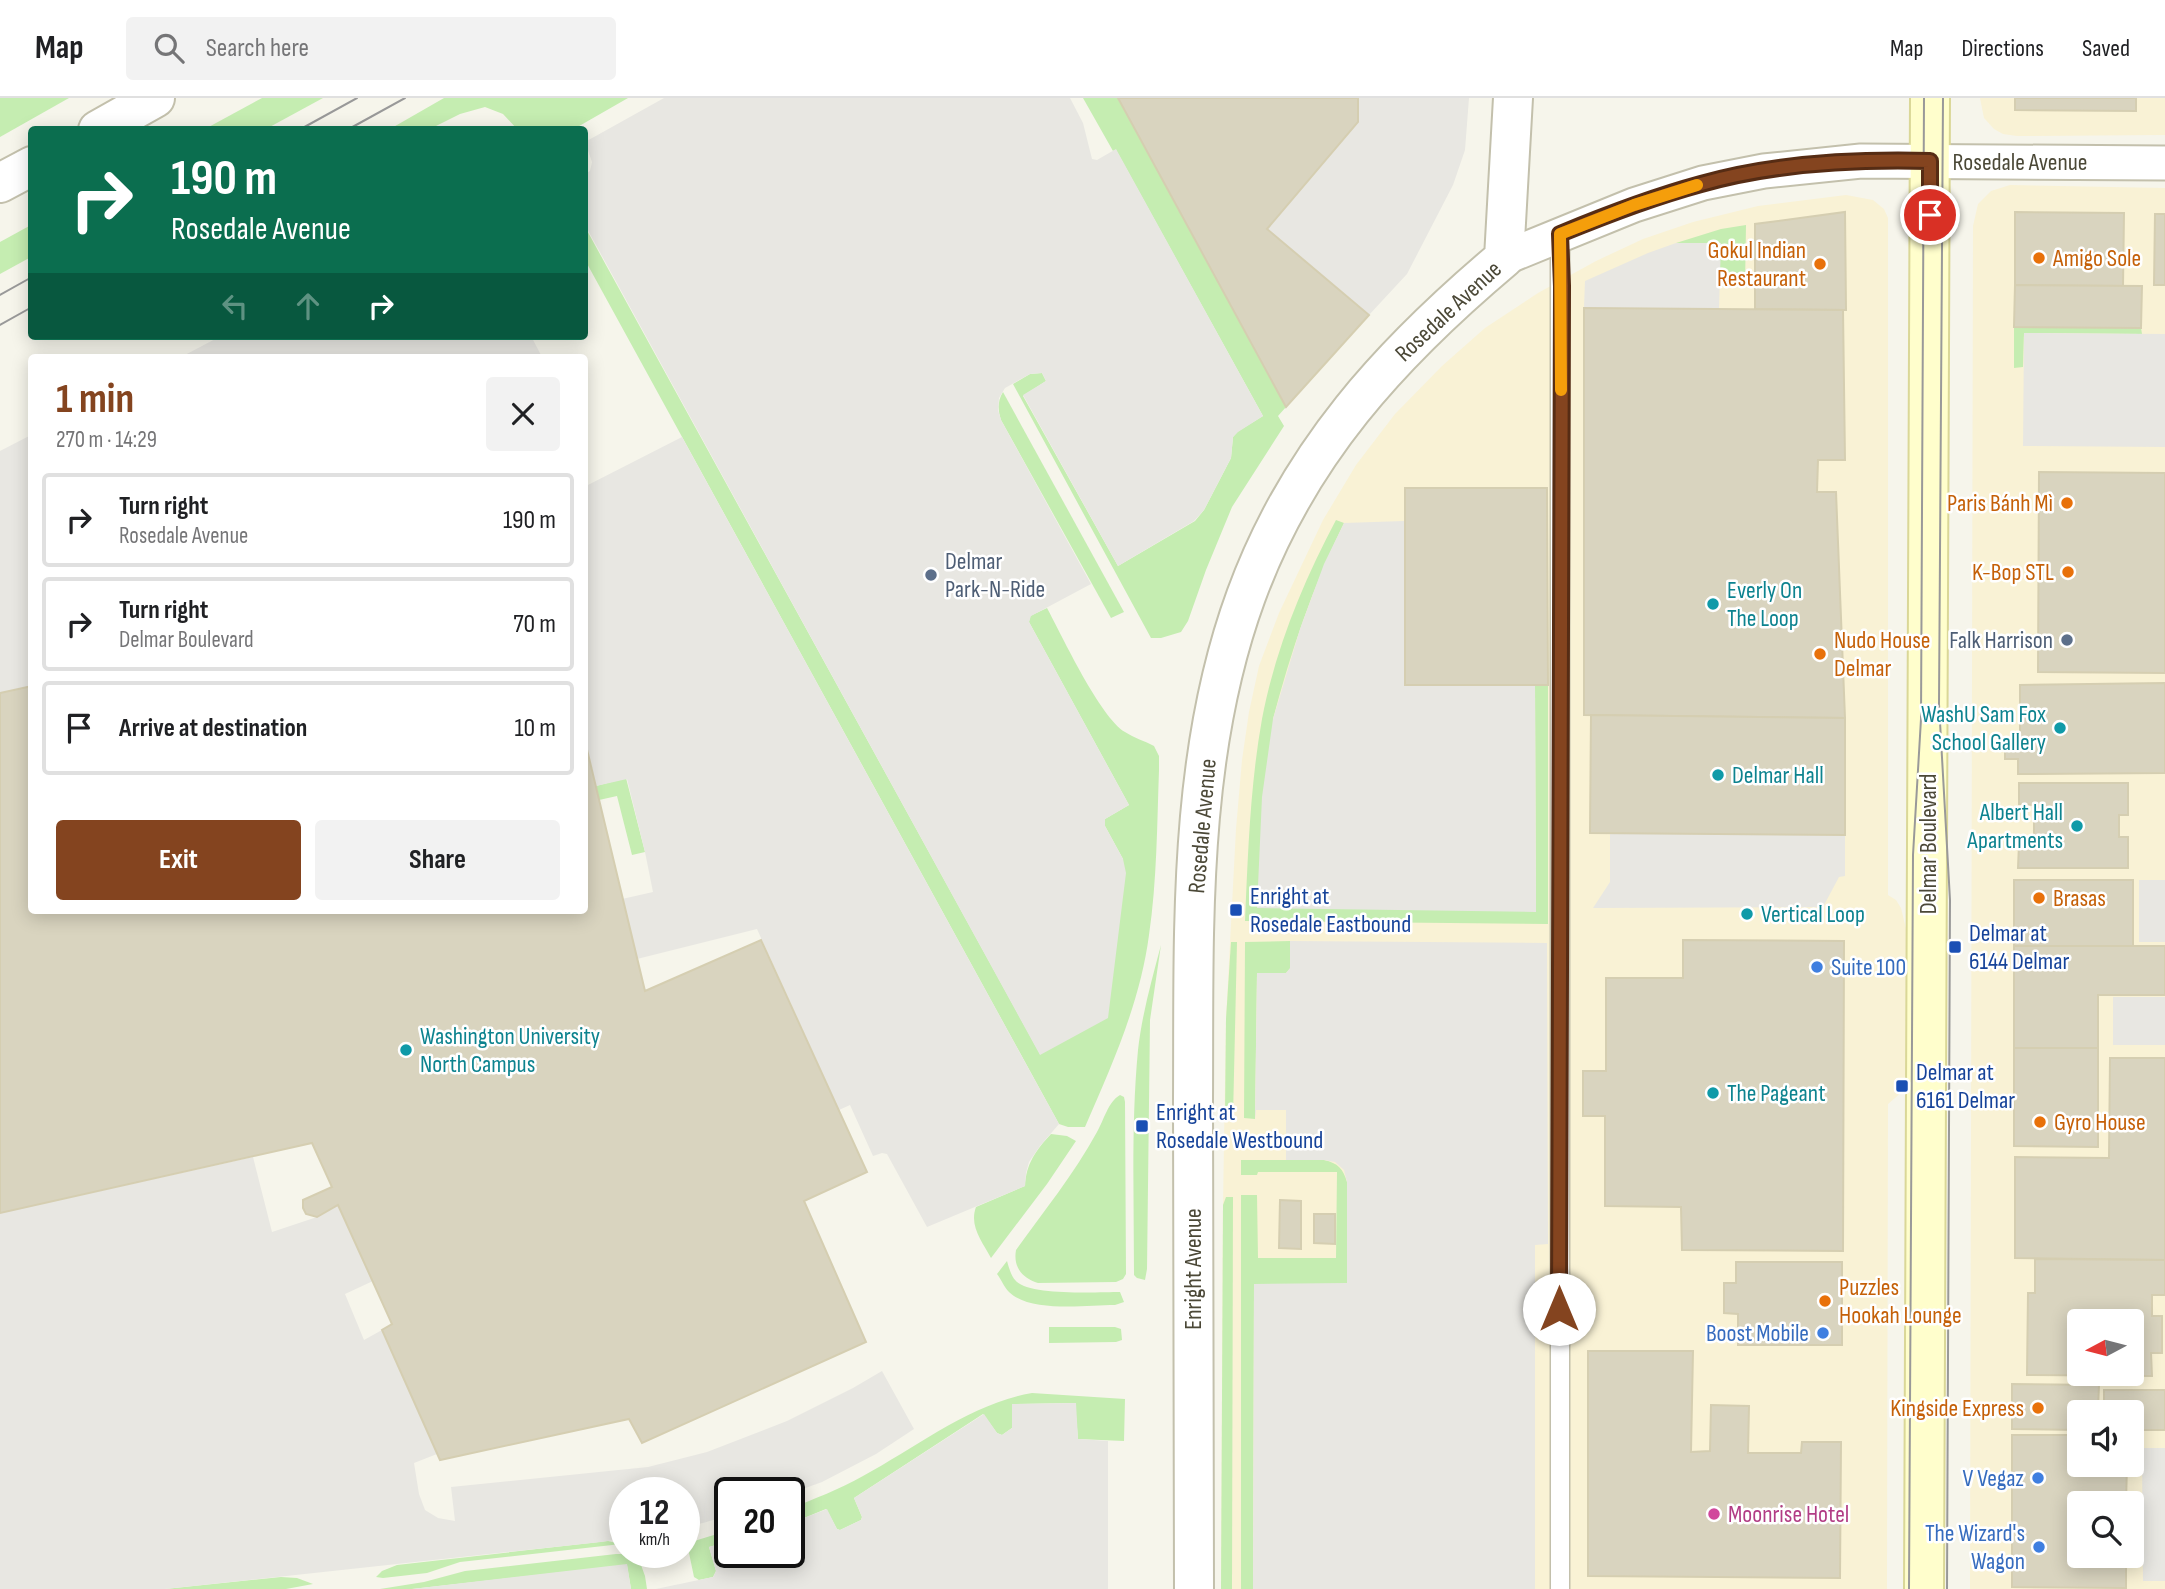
<!DOCTYPE html>
<meta charset="utf-8">
<style>
:root{--surface:#fff;--page:#f2f2f2;--text:#202124;--muted:#757577;--line:#e0e0e0;--accent:#84441f}
body{margin:0;font-family:"Sofia Sans Condensed",sans-serif;background:var(--page);color:var(--text);height:100vh;display:flex;flex-direction:column;font-size:26px;white-space:nowrap}
*{box-sizing:border-box;margin:0}
p{font-size:23px;color:var(--muted)}
.icon{flex:none;width:38px;height:38px;fill:none;stroke:currentColor;stroke-width:2;stroke-linecap:round;stroke-linejoin:round}
.map{position:relative;flex:1;overflow:hidden}
.sheet{position:absolute;left:28px;top:256px;width:560px;height:560px;display:flex;flex-direction:column;background:var(--surface);border-radius:7px;box-shadow:0 4px 18px #0003}
.sheet>*{flex:none}
.hud{position:absolute;left:28px;top:28px;width:560px;height:214px;border-radius:7px;box-shadow:0 4px 18px #0003;background:#0b6e4f;color:#fff;overflow:hidden}
.needle{width:46px;rotate:263deg}
.fabs{position:absolute;left:2067px;top:1211px;display:grid;gap:14px}
.fabs a{display:grid;place-items:center;width:77px;height:77px;border-radius:7px;background:var(--surface);box-shadow:0 4px 18px #0003;font-size:35px}
.speed{position:absolute;left:609px;top:1379px;display:flex;gap:14px;font-size:35px;font-weight:700;text-align:center}
.speed>*{display:grid;place-content:center;width:91px;height:91px;border-radius:50%;background:var(--surface);box-shadow:0 4px 18px #0003;line-height:1}
.speed small{font-size:18px;font-weight:400}
.speed .limit{border:4px solid #111;border-radius:10px;background:#fff;color:#111}
.pin{position:absolute;display:grid;place-items:center;width:60px;height:60px;color:#fff;margin:-30px;border:4px solid #fff;border-radius:50%;box-shadow:0 2px 7px #0007}
.me{position:absolute;width:77px;margin:-38px;rotate:0deg;stroke-linejoin:round;filter:drop-shadow(0 0 5px #0008)}
.turn{display:flex;align-items:center;gap:24px;height:147px;padding:0 28px;font-size:32px}
.turn .icon{width:91px;height:91px;stroke-width:2.5}
.turn b{display:block;font-size:49px;line-height:60px}
.lanes{display:flex;align-items:center;height:66px;padding:0 28px;background:#0003;justify-content:center;gap:35px;direction:ltr}
.lanes .off{opacity:.35}
.round{display:grid;place-items:center;flex:none;width:74px;height:74px;border-radius:7px;background:var(--page)}
.summary{display:flex;align-items:center;justify-content:space-between;height:119px;padding:0 28px}
h1{font-size:42px;font-weight:700;line-height:52px;color:var(--accent)}
.primary-button{display:flex;gap:14px;margin-top:auto;padding:14px 28px}
.primary-button a{flex:1;height:80px;border-radius:7px;background:var(--accent);color:#fff;font-size:28px;font-weight:700;line-height:80px;text-align:center}
.primary-button a+a{background:var(--page);color:var(--text)}
ul{padding:0;list-style:none}
li{display:flex;align-items:center;gap:21px;height:94px;margin:0 14px 10px;padding:0 14px;border:4px solid var(--line);border-radius:7px}
li div{flex:1}
li b{display:block;font-size:26px}
li em{font-style:normal}
header{display:flex;align-items:center;gap:42px;box-sizing:border-box;height:98px;padding:0 35px;background:var(--surface);border-bottom:2px solid var(--line)}
header strong{font-size:33px}
nav{display:flex;gap:38px;margin-inline-start:auto;font-size:24px}
.search{width:490px;height:63px;background:var(--page);display:flex;align-items:center;gap:18px;box-sizing:border-box;padding:0 24px;border-radius:7px;color:var(--muted);font-size:26px}
.map>svg:first-child{display:block}
</style>
<header>
<strong>Map</strong>
<div class="search"><svg class="icon" aria-label="search" viewBox="0 0 24 24"><circle cx="10" cy="10" r="6"/><path d="M15 15l6 6"/></svg>Search here</div>
<nav><a>Map</a><a>Directions</a><a>Saved</a></nav>
</header>
<div class="map">
<svg width="2165" height="1491" viewBox="0 0 2165 1491">
<rect width="100%" height="100%" fill="#f6f5eb"/>
<!-- commercial -->
<g fill="#f9f2d5" fill-rule="evenodd">
<path d="M1980 0H2165V37L2017 38 2003 36 1994 31 1984 20Z"/>
<path d="M2010 87 2165 90V1491H1970L1973 128 1978 106 1991 93ZM2079 1223H2132V1276H2079ZM2079 1314H2132V1367H2079ZM2079 1405H2132V1458H2079Z"/>
<path d="M1846 97 1873 102 1884 111 1888 120V797L1896 802 1901 810 1907 835 1906 985 1902 994 1888 1006 1887 1491H1221L1223 1107 1226 921 1236 731 1242 662 1249 614 1259 568 1279 515 1323 422 1356 367 1395 316 1442 268 1485 230 1538 195 1596 163 1643 141 1693 124 1758 108Z"/>
</g>
<!-- green -->
<g fill="#c5edb1">
<path d="M0 0H69L0 39Z"/>
<path d="M262 0H323L266 31H205Z"/>
<path d="M444 0H628L574 31H517L503 16 485 9 460 16 430 31H390Z"/>
<path d="M1083 0H1118L1286 309 1278 318 1284 328 1232 409 1206 472 1188 523 1181 534 1161 540H1151L1013 286 1030 276 1042 275 1046 283 1023 298 1118 468 1195 423 1204 412 1231 360 1233 339 1237 334 1263 318 1116 52 1113 53Z"/>
<path d="M31 127V159L0 176V144Z"/>
<path d="M584 127 1040 956 1123 761 1105 728V721L1129 707 1029 524 1030 518 1047 510C1062 538 1100 619 1125 634 1134 640 1145 643 1154 648L1159 658V672C1157 727 1157 783 1149 837 1140 905 1112 967 1085 1029H1068L1059 1026 585 162Z"/>
<path d="M1746 127 1745 189H1719L1720 145H1676L1721 131Z"/>
<path d="M2014 229 2141 230 2142 236 2024 235 2023 269 2014 270Z"/>
<path d="M1003 294 1124 514 1111 520 1001 322C998 312 997 304 1003 294Z"/>
<path d="M1336 422 1344 425C1313 488 1291 553 1273 621L1536 814 1535 587H1548V826L1245 823C1248 756 1250 688 1262 621 1275 552 1303 484 1336 422Z"/>
<path d="M626 680 645 754 632 757 617 698 599 702 596 688Z"/>
<path d="M1290 843V871L1286 875H1257L1255 1021 1244 1020 1245 844Z"/>
<path d="M1231 844H1237L1233 1020 1225 1016 1226 921Z"/>
<path d="M1161 847 1150 922 1147 1171 1145 1182 1137 1180 1134 1177C1134 1102 1131 1026 1138 952 1142 916 1152 881 1161 847Z"/>
<path d="M1120 997 1124 999 1125 1004 1126 1176 1123 1181 1116 1184 1038 1185C1022 1180 1013 1169 1016 1152 1044 1113 1074 1076 1097 1034 1104 1022 1108 1004 1120 997Z"/>
<path d="M1051 1036 1067 1038 1076 1043 1047 1086 991 1160C982 1143 969 1128 976 1109L1025 1088C1026 1066 1036 1052 1051 1036Z"/>
<path d="M1241 1062H1324C1338 1065 1343 1071 1347 1084V1186H1254L1253 1491H1241V1097H1257L1258 1160H1336L1337 1074H1258L1257 1077H1241Z"/>
<path d="M1226 1099H1233L1232 1491H1221L1223 1107Z"/>
<path d="M1007 1163C1009 1170 1011 1178 1016 1183 1030 1198 1098 1194 1120 1194L1124 1204 1115 1207C1086 1207 1031 1215 1009 1194 1004 1189 1001 1181 997 1176Z"/>
<path d="M1049 1229H1115L1121 1231 1122 1242 1116 1244 1049 1245Z"/>
<path d="M1032 1295 1125 1301 1124 1343 1078 1341 1075 1305 1013 1306 1012 1330 1002 1337 997 1335 983 1316 854 1400 862 1419 861 1422 840 1432 837 1431 826 1411 789 1426V1411C814 1401 840 1391 863 1378 917 1349 970 1306 1032 1295Z"/>
<path d="M730 1432V1443L709 1449 716 1473 713 1479 699 1482 694 1479 689 1455 691 1444Z"/>
<path d="M608 1443 621 1446 460 1464 427 1475 383 1480 376 1479 382 1473 397 1467Z"/>
<path d="M616 1456H637L645 1478 647 1491H631L627 1467 412 1491H380L424 1484 465 1473Z"/>
<path d="M281 1479 297 1480 313 1486 286 1491H165Z"/>
</g>
<!-- parking -->
<g fill="#e8e7e2">
<path d="M664 0H1070L1083 25 1092 61 1097 62 1116 51 1263 318 1238 334 1233 339 1231 360 1204 412 1194 423 1118 468 1023 297 1046 283 1042 275 1030 276 1005 290 999 300 998 312 1001 322 1091 486 1031 518 1029 524 1129 707 1105 721V728L1123 761 1126 775 1108 920 1040 957 585 127V76L590 73 592 64 585 44Z"/>
<path d="M1358 0H1469L1465 52 1453 87 1407 176 1369 217 1267 131 1358 24Z"/>
<path d="M1676 145H1721L1719 210H1584L1585 183 1648 155Z"/>
<path d="M2024 235 2165 236V349L2023 348Z"/>
<path d="M221 238H531L542 259H181Z"/>
<path d="M31 337V588L0 595V353Z"/>
<path d="M682 339 1059 1026 1040 1048 1029 1064 1026 1075 1025 1088 927 1129 887 1056 882 1055 873 1058 850 1007 839 1012 757 831 637 861 622 801 653 794 645 754 627 681 596 688 585 639 584 389Z"/>
<path d="M1404 423 1405 587H1535L1536 814 1257 810 1262 699 1273 621 1300 531 1324 466 1344 425Z"/>
<path d="M1610 735 1845 737V778L1839 779 1823 809 1593 810 1610 784Z"/>
<rect x="2139" y="782" width="26" height="62"/>
<path d="M1290 843 1547 845 1548 1146 1535 1147V1491H1253L1254 1186 1347 1185V1084L1344 1072 1335 1064 1324 1062H1286V1012H1256L1255 1021 1257 875H1286L1290 870Z"/>
<rect x="2113" y="899" width="52" height="48"/>
<path d="M253 1059 272 1134 317 1119 338 1107 373 1183 345 1196 364 1242 382 1232 437 1356 414 1365 419 1396 425 1412 438 1420 455 1423 451 1389 648 1369 707 1354 787 1323 853 1290 882 1273 914 1331 876 1356 822 1384 789 1396V1395H730V1417L703 1425 684 1429V1395H625V1440L601 1444 165 1491H0V1115Z"/>
<path d="M1076 1305 1078 1341 1108 1343V1491H656L713 1479 716 1473 709 1449 730 1443V1454H789V1426L827 1411 837 1431 840 1432 861 1422 862 1419 854 1400 984 1316 997 1335 1002 1337 1012 1330V1306Z"/>
<path d="M2142 1350H2165V1483H2143Z"/>
<path d="M627 1466 631 1491H412Z"/>
</g>
<!-- building -->
<g fill="#d9d4bf" stroke="#d5ceb1" stroke-width="2" fill-rule="evenodd">
<path d="M1118 0H1358V24L1267 131 1369 217 1286 309Z"/>
<path d="M2015 0H2136V13L2015 12Z"/>
<path d="M1845 114 1846 212 1755 211V126Z"/>
<path d="M2015 114 2124 115 2123 188 2015 187Z"/>
<path d="M2155 116H2165V187H2154Z"/>
<path d="M2015 187 2142 188 2141 230 2014 229Z"/>
<path d="M1584 210 1843 212 1845 362H1818L1817 394H1836L1845 620 1584 617Z"/>
<path d="M2039 374 2165 375V575L2038 574Z"/>
<path d="M1405 390H1547L1548 587H1405Z"/>
<path d="M2165 585V675L2018 676V661H2005V643L2020 642V587Z"/>
<path d="M32 588V812H584V639L645 893 761 842 867 1074 804 1103 866 1244 642 1345 629 1321 440 1362 382 1232 392 1226 338 1107 317 1119 306 1116 303 1110V1102L332 1089 312 1045 0 1115V595Z"/>
<path d="M1591 617 1845 620V737L1590 735Z"/>
<path d="M2019 685H2128V717H2119V739H2128V770H2018L2019 746H2034V707L2019 706Z"/>
<rect x="2014" y="782" width="119" height="66"/>
<path d="M1683 842 1844 843 1843 1153 1682 1152 1681 1109 1605 1108V1018H1583V973H1606V880H1683Z"/>
<path d="M2014 848H2165V897H2098V950H2014Z"/>
<path d="M2014 950H2098V1049L2014 1048Z"/>
<path d="M2110 960H2165V1162L2015 1160V1059L2109 1060Z"/>
<path d="M1280 1102 1301 1103V1151L1279 1150Z"/>
<path d="M1314 1116H1335V1146L1314 1145Z"/>
<path d="M2035 1161 2165 1162V1197H2152V1218H2162V1255H2151L2152 1278 2027 1277 2028 1195H2035ZM2079 1223H2132V1276H2079Z"/>
<path d="M1736 1164H1842V1247H1738V1216L1724 1215V1185H1736Z"/>
<path d="M1588 1253H1693L1691 1354 1710 1353 1711 1307 1749 1308 1748 1355H1801L1802 1344H1841L1840 1480 1588 1478Z"/>
<path d="M2012 1286 2099 1287 2098 1310H2104V1292H2165V1332H2132V1314H2079V1332L2012 1331Z"/>
<path d="M2012 1337H2079V1367H2127L2126 1405H2079V1458H2126V1490L2012 1489Z"/>
</g>
<g fill="none" stroke-linecap="round" stroke-linejoin="round">
<!-- service casing -->
<g stroke="#c3c0ac" stroke-width="21">
<path id="service" d="M1560 1491V136"/>
</g>
<!-- minor casing -->
<g stroke="#c3c0ac" stroke-width="37">
<path id="minor" d="M1504 160 1634 107 1703 85 1764 73 1861 63 2165 65"/>
</g>
<!-- tertiary casing -->
<g stroke="#c3c0ac" stroke-width="42">
<g id="tertiary">
<path d="M98 32 155 0"/>
<path d="M0 85 32 68"/>
<path d="M1194 1491C1193 1328 1193 1165 1193 1003 1194 834 1187 659 1246 498 1298 356 1390 256 1504 160L1513 0"/>
</g>
</g>
<!-- secondary casing -->
<g stroke="#dad797" stroke-width="42">
<path id="secondary" d="M1924 1491 1930 0"/>
</g>
<!-- service -->
<use href="#service" stroke="#fff" stroke-width="18"/>
<!-- minor -->
<use href="#minor" stroke="#fff" stroke-width="33"/>
<!-- tertiary -->
<use href="#tertiary" stroke="#fff" stroke-width="38"/>
<!-- secondary -->
<use href="#secondary" stroke="#fffecc" stroke-width="38"/>
<!-- tram -->
<g stroke="#999" stroke-width="2">
<path d="M1943 0 1939 606 1950 802 1947 1491"/>
<path d="M299 32 357 0"/>
<path d="M347 32 405 0"/>
<path d="M0 197 32 179"/>
<path d="M0 227 32 209"/>
<path d="M1909 1491 1913 757 1921 621 1924 0"/>
</g>
</g>
<g fill="none" stroke-linecap="round" stroke-linejoin="round">
<!-- route casing -->
<g stroke="#562c14" stroke-width="18">
<path id="route" d="M1559 1211 1562 188 1560 136C1606 117 1653 99 1701 86 1774 65 1855 61 1930 63V117"/>
</g>
<!-- route -->
<use href="#route" stroke="#84441f" stroke-width="12"/>
<!-- slow -->
<path stroke="#f59e0b" stroke-width="12" d="M1561 292 1560 136 1634 107 1697 87"/>
</g>
<!-- markers -->
<g fill="#e8710a" stroke="#fff" stroke-width="2.5">
<circle cx="2039" cy="160" r="7"/>
<circle cx="1820" cy="166" r="7"/>
<circle cx="2067" cy="405" r="7"/>
<circle cx="2068" cy="474" r="7"/>
<circle cx="1820" cy="556" r="7"/>
<circle cx="2039" cy="800" r="7"/>
<circle cx="2040" cy="1024" r="7"/>
<circle cx="1825" cy="1203" r="7"/>
<circle cx="2038" cy="1310" r="7"/>
</g>
<g fill="#5c6f8a" stroke="#fff" stroke-width="2.5">
<circle cx="931" cy="477" r="7"/>
<circle cx="2067" cy="542" r="7"/>
</g>
<g fill="#0f9aa8" stroke="#fff" stroke-width="2.5">
<circle cx="1713" cy="506" r="7"/>
<circle cx="2060" cy="630" r="7"/>
<circle cx="1718" cy="677" r="7"/>
<circle cx="2077" cy="728" r="7"/>
<circle cx="1747" cy="816" r="7"/>
<circle cx="406" cy="952" r="7"/>
<circle cx="1713" cy="995" r="7"/>
</g>
<g fill="#1a4fb4" stroke="#fff" stroke-width="2.5">
<rect x="1229" y="805" width="14" height="14" rx="3.5"/>
<rect x="1948" y="842" width="14" height="14" rx="3.5"/>
<rect x="1895" y="981" width="14" height="14" rx="3.5"/>
<rect x="1135" y="1021" width="14" height="14" rx="3.5"/>
</g>
<g fill="#3f7fe0" stroke="#fff" stroke-width="2.5">
<circle cx="1817" cy="869" r="7"/>
<circle cx="1823" cy="1235" r="7"/>
<circle cx="2038" cy="1380" r="7"/>
<circle cx="2039" cy="1449" r="7"/>
</g>
<circle fill="#d1479c" stroke="#fff" stroke-width="2.5" cx="1714" cy="1416" r="7"/>
<g text-anchor="middle" stroke-width="5" stroke-linejoin="round" paint-order="stroke">
<!-- street labels -->
<g font-size="24" fill="#4b4837" stroke="#fff">
<text x="2020" y="72">Rosedale Avenue</text>
<text transform="translate(1448 213) rotate(-43)" y="8">Rosedale Avenue</text>
<text transform="translate(1202 728) rotate(-85)" y="8">Rosedale Avenue</text>
<text transform="translate(1928 746) rotate(-90)" y="8">Delmar Boulevard</text>
<text transform="translate(1193 1171) rotate(-90)" y="8">Enright Avenue</text>
</g>
<!-- food labels -->
<g font-size="24" fill="#c56008" stroke="#fff" text-anchor="start">
<text x="1806" y="160" text-anchor="end">Gokul Indian<tspan x="1806" dy="28">Restaurant</tspan></text>
<text x="2053" y="168">Amigo Sole</text>
<text x="2053" y="413" text-anchor="end">Paris Bánh Mì</text>
<text x="2054" y="482" text-anchor="end">K-Bop STL</text>
<text x="1834" y="550">Nudo House<tspan x="1834" dy="28">Delmar</tspan></text>
<text x="2053" y="808">Brasas</text>
<text x="2054" y="1032">Gyro House</text>
<text x="1839" y="1197">Puzzles<tspan x="1839" dy="28">Hookah Lounge</tspan></text>
<text x="2024" y="1318" text-anchor="end">Kingside Express</text>
</g>
<!-- service labels -->
<g font-size="24" fill="#4e5e75" stroke="#fff" text-anchor="start">
<text x="945" y="471">Delmar<tspan x="945" dy="28">Park-N-Ride</tspan></text>
<text x="2053" y="550" text-anchor="end">Falk Harrison</text>
</g>
<!-- culture labels -->
<g font-size="24" fill="#0d838f" stroke="#fff" text-anchor="start">
<text x="1727" y="500">Everly On<tspan x="1727" dy="28">The Loop</tspan></text>
<text x="2046" y="624" text-anchor="end">WashU Sam Fox<tspan x="2046" dy="28">School Gallery</tspan></text>
<text x="1732" y="685">Delmar Hall</text>
<text x="2063" y="722" text-anchor="end">Albert Hall<tspan x="2063" dy="28">Apartments</tspan></text>
<text x="1761" y="824">Vertical Loop</text>
<text x="420" y="946">Washington University<tspan x="420" dy="28">North Campus</tspan></text>
<text x="1727" y="1003">The Pageant</text>
</g>
<!-- transit labels -->
<g font-size="24" fill="#164399" stroke="#fff" text-anchor="start">
<text x="1250" y="806">Enright at<tspan x="1250" dy="28">Rosedale Eastbound</tspan></text>
<text x="1969" y="843">Delmar at<tspan x="1969" dy="28">6144 Delmar</tspan></text>
<text x="1916" y="982">Delmar at<tspan x="1916" dy="28">6161 Delmar</tspan></text>
<text x="1156" y="1022">Enright at<tspan x="1156" dy="28">Rosedale Westbound</tspan></text>
</g>
<!-- shop labels -->
<g font-size="24" fill="#366cbe" stroke="#fff" text-anchor="end">
<text x="1831" y="877" text-anchor="start">Suite 100</text>
<text x="1809" y="1243">Boost Mobile</text>
<text x="2024" y="1388">V Vegaz</text>
<text x="2025" y="1443">The Wizard's<tspan x="2025" dy="28">Wagon</tspan></text>
</g>
<!-- hotel labels -->
<g font-size="24" fill="#b23c85" stroke="#fff" text-anchor="start">
<text x="1728" y="1424">Moonrise Hotel</text>
</g>
</g>
</svg>
<div class="fabs">
<a><svg class="needle" viewBox="-14 -14 28 28"><path d="M0-13l5 13h-10z" fill="#e53935"/><path d="M0 13l5-13h-10z" fill="#757577"/></svg></a>
<a><svg class="icon" aria-label="sound" viewBox="0 0 24 24"><path d="M4 9h4l5-4v14l-5-4H4zM17 9q2 3 0 6"/></svg></a>
<a><svg class="icon" aria-label="search" viewBox="0 0 24 24"><circle cx="10" cy="10" r="6"/><path d="M15 15l6 6"/></svg></a>
</div>
<div class="speed"><div>12<small>km/h</small></div><div class="limit">20</div></div>
<div class="pin" style="left:1930px;top:117px;background:#d93025"><svg class="icon" aria-label="arrive" viewBox="0 0 24 24"><path d="M6 21V4h12l-3 4 3 4H6"/></svg></div>
<svg class="me" style="left:1559px;top:1211px" viewBox="-20 -20 40 40"><circle r="19" fill="#fff"/><path d="M0-13L10 11 0 6-10 11z" fill="#84441f"/></svg>
<div class="hud">
<div class="turn"><svg class="icon" aria-label="right" viewBox="0 0 24 24"><path d="M7 20v-9h11M14 6l5 5-5 5"/></svg><div><b>190 m</b>Rosedale Avenue</div></div>
<div class="lanes"><svg class="icon off" aria-label="left" viewBox="0 0 24 24"><path d="M17 20v-9H6M10 6l-5 5 5 5"/></svg><svg class="icon off" aria-label="ahead" viewBox="0 0 24 24"><path d="M12 20V5M6 11l6-6 6 6"/></svg><svg class="icon" aria-label="right" viewBox="0 0 24 24"><path d="M7 20v-9h11M14 6l5 5-5 5"/></svg></div>
</div>
<section class="sheet">
<div class="summary"><div><h1>1 min</h1><p>270 m · 14:29</p></div><a class="round"><svg class="icon" aria-label="close" viewBox="0 0 24 24"><path d="M6 6l12 12M18 6L6 18"/></svg></a></div>
<ul>
<li><svg class="icon" aria-label="right" viewBox="0 0 24 24"><path d="M7 20v-9h11M14 6l5 5-5 5"/></svg><div><b>Turn right</b><p>Rosedale Avenue</p></div><em>190 m</em></li>
<li><svg class="icon" aria-label="right" viewBox="0 0 24 24"><path d="M7 20v-9h11M14 6l5 5-5 5"/></svg><div><b>Turn right</b><p>Delmar Boulevard</p></div><em>70 m</em></li>
<li><svg class="icon" aria-label="arrive" viewBox="0 0 24 24"><path d="M6 21V4h12l-3 4 3 4H6"/></svg><div><b>Arrive at destination</b></div><em>10 m</em></li>
</ul>
<div class="primary-button"><a>Exit</a><a>Share</a></div>
</section>
</div>
